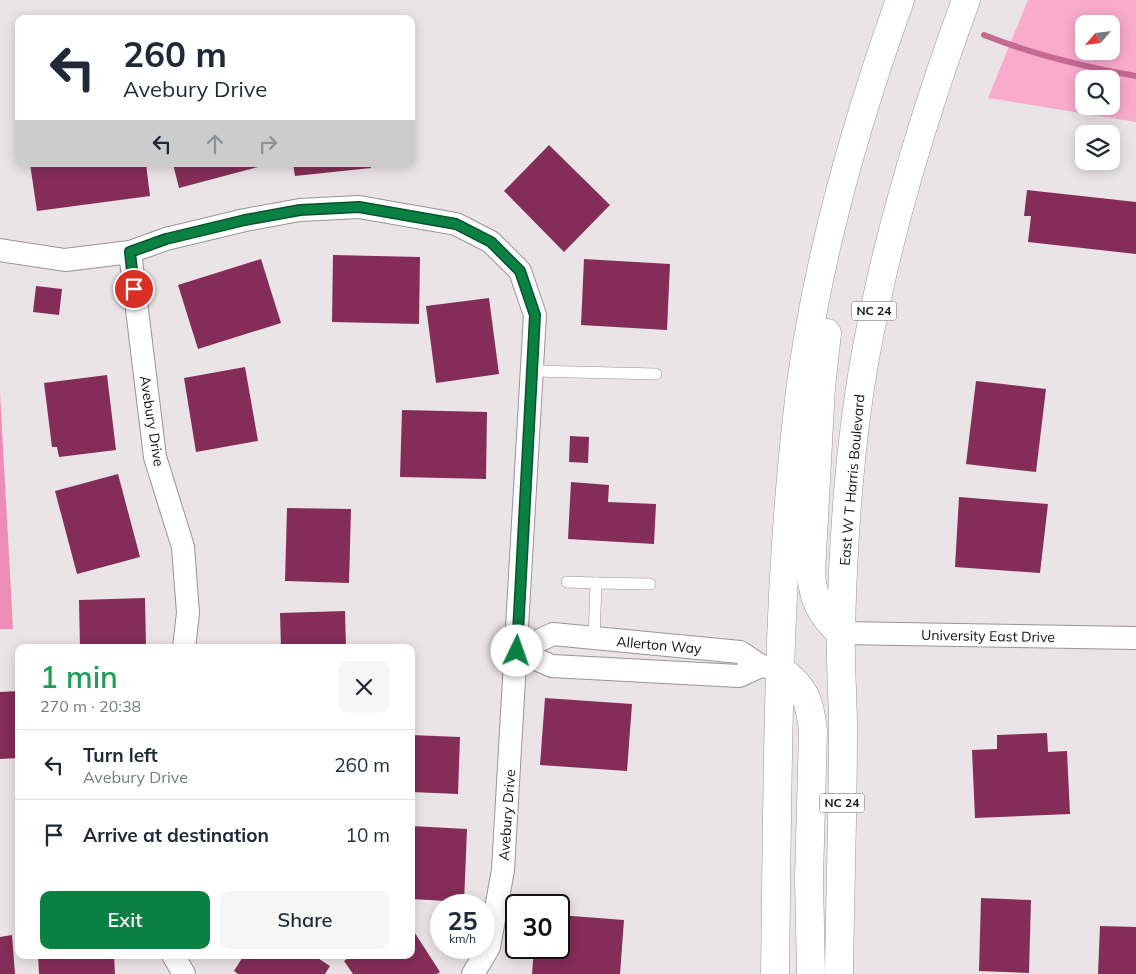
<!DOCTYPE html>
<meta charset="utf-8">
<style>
:root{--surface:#fff;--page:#f6f6f7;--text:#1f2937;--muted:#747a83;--line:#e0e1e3;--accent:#0b8043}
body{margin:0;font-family:Mulish,sans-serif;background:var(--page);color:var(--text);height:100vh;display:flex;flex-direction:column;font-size:19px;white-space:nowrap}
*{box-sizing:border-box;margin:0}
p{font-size:16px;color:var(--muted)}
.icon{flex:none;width:28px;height:28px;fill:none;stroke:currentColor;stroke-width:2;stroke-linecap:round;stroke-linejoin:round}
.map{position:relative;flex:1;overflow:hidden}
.sheet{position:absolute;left:15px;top:644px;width:400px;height:315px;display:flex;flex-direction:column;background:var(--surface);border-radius:10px;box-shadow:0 2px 12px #0003}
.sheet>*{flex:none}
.guide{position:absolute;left:15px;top:15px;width:400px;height:152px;border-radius:10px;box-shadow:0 2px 12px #0003;background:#fff;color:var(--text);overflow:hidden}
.needle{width:32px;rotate:242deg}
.fabs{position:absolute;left:1075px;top:15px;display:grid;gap:10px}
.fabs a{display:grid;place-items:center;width:45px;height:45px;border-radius:10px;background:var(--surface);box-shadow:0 2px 12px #0003;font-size:25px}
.speed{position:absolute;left:430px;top:894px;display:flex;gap:10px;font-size:25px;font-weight:700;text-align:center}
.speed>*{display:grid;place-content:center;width:65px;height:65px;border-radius:50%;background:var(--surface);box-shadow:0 2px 12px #0003;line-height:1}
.speed small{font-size:12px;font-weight:400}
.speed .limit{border:2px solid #111;border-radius:8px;background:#fff;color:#111}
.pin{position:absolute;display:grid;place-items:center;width:42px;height:42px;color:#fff;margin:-21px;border:2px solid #fff;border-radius:50%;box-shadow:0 1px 5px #0007}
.me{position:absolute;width:55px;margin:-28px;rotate:3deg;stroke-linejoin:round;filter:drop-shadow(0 0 4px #0008)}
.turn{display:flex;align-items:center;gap:18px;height:105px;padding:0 25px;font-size:22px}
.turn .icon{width:65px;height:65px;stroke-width:2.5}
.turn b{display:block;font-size:35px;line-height:42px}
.lanes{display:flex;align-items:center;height:48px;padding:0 25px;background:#0003;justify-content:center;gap:25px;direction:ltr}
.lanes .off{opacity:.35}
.round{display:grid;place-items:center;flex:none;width:52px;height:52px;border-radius:10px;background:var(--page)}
.head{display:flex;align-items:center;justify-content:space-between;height:85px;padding:0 25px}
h1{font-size:30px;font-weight:600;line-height:38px;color:#1e9e55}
.button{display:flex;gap:10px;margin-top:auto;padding:10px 25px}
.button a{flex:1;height:58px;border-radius:10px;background:var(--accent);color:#fff;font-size:20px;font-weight:600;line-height:58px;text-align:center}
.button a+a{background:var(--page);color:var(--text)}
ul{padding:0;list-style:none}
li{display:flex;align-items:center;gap:15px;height:70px;padding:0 25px;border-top:1px solid var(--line)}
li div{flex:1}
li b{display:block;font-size:19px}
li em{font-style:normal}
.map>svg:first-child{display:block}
</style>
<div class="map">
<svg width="1136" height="974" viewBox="0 0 1136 974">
<rect width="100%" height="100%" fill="#eae4e6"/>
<!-- green -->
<path fill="#f8abcb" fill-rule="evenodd" d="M1028 0H1136V122L988 98ZM1084 24H1111V51H1084ZM1084 79H1111V106H1084Z"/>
<!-- forest -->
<path fill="#ed8db7" d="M0 393 13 629H0Z"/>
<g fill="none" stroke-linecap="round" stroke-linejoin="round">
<!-- stream -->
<path stroke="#c66993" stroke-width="6" d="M984 35C1032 54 1085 67 1136 76"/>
</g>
<!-- building -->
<g fill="#842d58">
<path d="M549 145 610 205 564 252 504 191Z"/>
<path d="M30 164H146L150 196 37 211Z"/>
<path d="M173 164H261L262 166 179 188Z"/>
<path d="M293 164H370L371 168 295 176Z"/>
<path d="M1027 190 1136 202V254L1028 242 1031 216H1024Z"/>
<path d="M333 255 420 257 419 324 332 322Z"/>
<path d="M261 259 281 323 198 349 178 285Z"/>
<path d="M584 259 670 264 667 330 581 325Z"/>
<path d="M36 286 62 289 59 315 33 312Z"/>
<path d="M489 298 499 374 436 383 426 306Z"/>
<path d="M245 367 258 441 196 452 184 378Z"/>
<path d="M107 375 116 450 59 457 57 447H52L44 383Z"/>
<path d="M976 381 1046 389 1036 472 966 464Z"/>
<path d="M402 410 487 412 486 479 400 477Z"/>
<path d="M570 436 589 437 588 463 569 462Z"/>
<path d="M118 474 140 557 77 574 55 491Z"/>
<path d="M571 482 609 485 608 502 656 504 654 544 568 539Z"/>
<path d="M959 497 1048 504 1040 573 955 567Z"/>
<path d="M287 508 351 509 349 583 285 581Z"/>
<path d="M145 598 146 648H80L79 600Z"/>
<path d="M345 611 346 648H281L280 613Z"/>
<path d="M19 691V758L0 759V692Z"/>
<path d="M545 698 632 704 627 771 540 765Z"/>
<path d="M1047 733 1048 752 1067 751 1070 814 975 818 972 750 997 749V735Z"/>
<path d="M411 735 460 737 458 794 411 792Z"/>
<path d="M411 826 467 829 464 902 411 899Z"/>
<path d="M981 898 1031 900 1029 973 979 971Z"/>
<path d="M559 915 624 920 620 974H532L534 948H559Z"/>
<path d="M1100 926 1136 927V974H1098Z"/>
<path d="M411 927 440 972 437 974H353L344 961 352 955H411Z"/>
<path d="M12 935 15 974H0V937Z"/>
<path d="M38 955H114L115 974H39Z"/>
<path d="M244 955H313L330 966 325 974H238L234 971Z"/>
</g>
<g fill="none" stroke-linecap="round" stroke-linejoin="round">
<!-- lane casing -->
<g stroke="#999496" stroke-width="12">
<g id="lane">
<path d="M533 371 656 374"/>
<path d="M567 582 596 583 594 638"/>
<path d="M596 583 650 584"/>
</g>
</g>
<!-- street casing -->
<g stroke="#999496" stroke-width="24">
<g id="street">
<path d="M0 250 65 260 130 252"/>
<path d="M841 633 1136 638"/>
<path d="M184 648 188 613 183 547 155 457 130 252 166 239 245 220 300 210 359 207 456 224 491 242 520 271 535 315 503 870 489 947 473 974"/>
<path d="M517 651 553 634 740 652 761 666 780 669"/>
<path d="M517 651 552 666 739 676 761 666"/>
<path d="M173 955 184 974"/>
</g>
</g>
<!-- primary casing -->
<g stroke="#999496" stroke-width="29">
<g id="primary">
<path d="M827 333 821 387 811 573C813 599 821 616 841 633"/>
<path d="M780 669C805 687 810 701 813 731L809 879 811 974"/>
<path d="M775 974C778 777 776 579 801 384 819 252 855 125 900 0"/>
<path d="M839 974C840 893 843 811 843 730 843 697 840 664 841 631 843 540 849 448 865 358 887 235 923 117 966 0"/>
</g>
</g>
<!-- lane -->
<use href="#lane" stroke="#fff" stroke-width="11"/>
<!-- street -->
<use href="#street" stroke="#fff" stroke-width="22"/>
<!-- primary -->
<use href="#primary" stroke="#fff" stroke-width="28"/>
</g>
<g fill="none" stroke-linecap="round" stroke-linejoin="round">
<!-- route casing -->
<g stroke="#07532c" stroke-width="12">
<path id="route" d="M134 289 130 252 166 239 245 220 300 210 359 207 456 224 491 242 520 271 535 315 517 651"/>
</g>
<!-- route -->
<use href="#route" stroke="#0b8043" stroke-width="9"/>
</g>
<g text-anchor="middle" stroke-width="5" stroke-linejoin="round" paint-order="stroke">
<!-- shield labels -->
<g fill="#fff" stroke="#5a595a" stroke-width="1">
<rect x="851.5" y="301.5" width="45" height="19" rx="4"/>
<rect x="819.5" y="793.5" width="45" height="19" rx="4"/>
</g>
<g font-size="12" font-weight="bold" fill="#141213">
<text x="874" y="315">NC 24</text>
<text x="842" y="807">NC 24</text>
</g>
<!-- street labels -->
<g font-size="14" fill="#141213" stroke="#fff">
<text transform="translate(152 421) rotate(81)" y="5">Avebury Drive</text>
<text transform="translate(852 480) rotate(-85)" y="5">East W T Harris Boulevard</text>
<text transform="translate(988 636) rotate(1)" y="5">University East Drive</text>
<text transform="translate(659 645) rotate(5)" y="5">Allerton Way</text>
<text transform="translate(507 815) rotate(-86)" y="5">Avebury Drive</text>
</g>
</g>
</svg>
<div class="fabs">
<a><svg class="needle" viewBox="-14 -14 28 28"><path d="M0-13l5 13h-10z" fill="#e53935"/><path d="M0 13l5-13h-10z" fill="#747a83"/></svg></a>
<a><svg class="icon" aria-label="search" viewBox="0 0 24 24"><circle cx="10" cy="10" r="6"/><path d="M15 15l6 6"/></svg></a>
<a><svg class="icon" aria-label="layers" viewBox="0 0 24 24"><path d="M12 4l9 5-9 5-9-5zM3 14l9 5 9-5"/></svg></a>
</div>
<div class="speed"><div>25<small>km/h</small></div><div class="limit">30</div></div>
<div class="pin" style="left:134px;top:289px;background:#d93025"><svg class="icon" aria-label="arrive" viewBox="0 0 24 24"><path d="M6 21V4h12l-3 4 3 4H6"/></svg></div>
<svg class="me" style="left:517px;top:651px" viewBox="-20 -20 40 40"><circle r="19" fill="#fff"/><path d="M0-13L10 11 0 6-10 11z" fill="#0b8043"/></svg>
<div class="guide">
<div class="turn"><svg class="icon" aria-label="left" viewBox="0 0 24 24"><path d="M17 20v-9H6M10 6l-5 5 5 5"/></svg><div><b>260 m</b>Avebury Drive</div></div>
<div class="lanes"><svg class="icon" aria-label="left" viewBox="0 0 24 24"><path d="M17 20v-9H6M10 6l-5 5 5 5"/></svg><svg class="icon off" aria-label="ahead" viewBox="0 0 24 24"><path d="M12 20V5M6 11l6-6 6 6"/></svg><svg class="icon off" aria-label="right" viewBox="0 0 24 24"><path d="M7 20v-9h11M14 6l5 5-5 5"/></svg></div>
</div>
<section class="sheet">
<div class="head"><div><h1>1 min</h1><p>270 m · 20:38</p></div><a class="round"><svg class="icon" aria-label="close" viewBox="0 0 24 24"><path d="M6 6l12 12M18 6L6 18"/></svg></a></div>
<ul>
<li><svg class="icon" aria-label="left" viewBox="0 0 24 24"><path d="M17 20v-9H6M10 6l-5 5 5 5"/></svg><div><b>Turn left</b><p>Avebury Drive</p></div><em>260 m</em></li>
<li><svg class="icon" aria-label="arrive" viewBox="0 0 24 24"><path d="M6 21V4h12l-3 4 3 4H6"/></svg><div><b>Arrive at destination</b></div><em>10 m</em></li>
</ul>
<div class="button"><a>Exit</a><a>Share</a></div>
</section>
</div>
